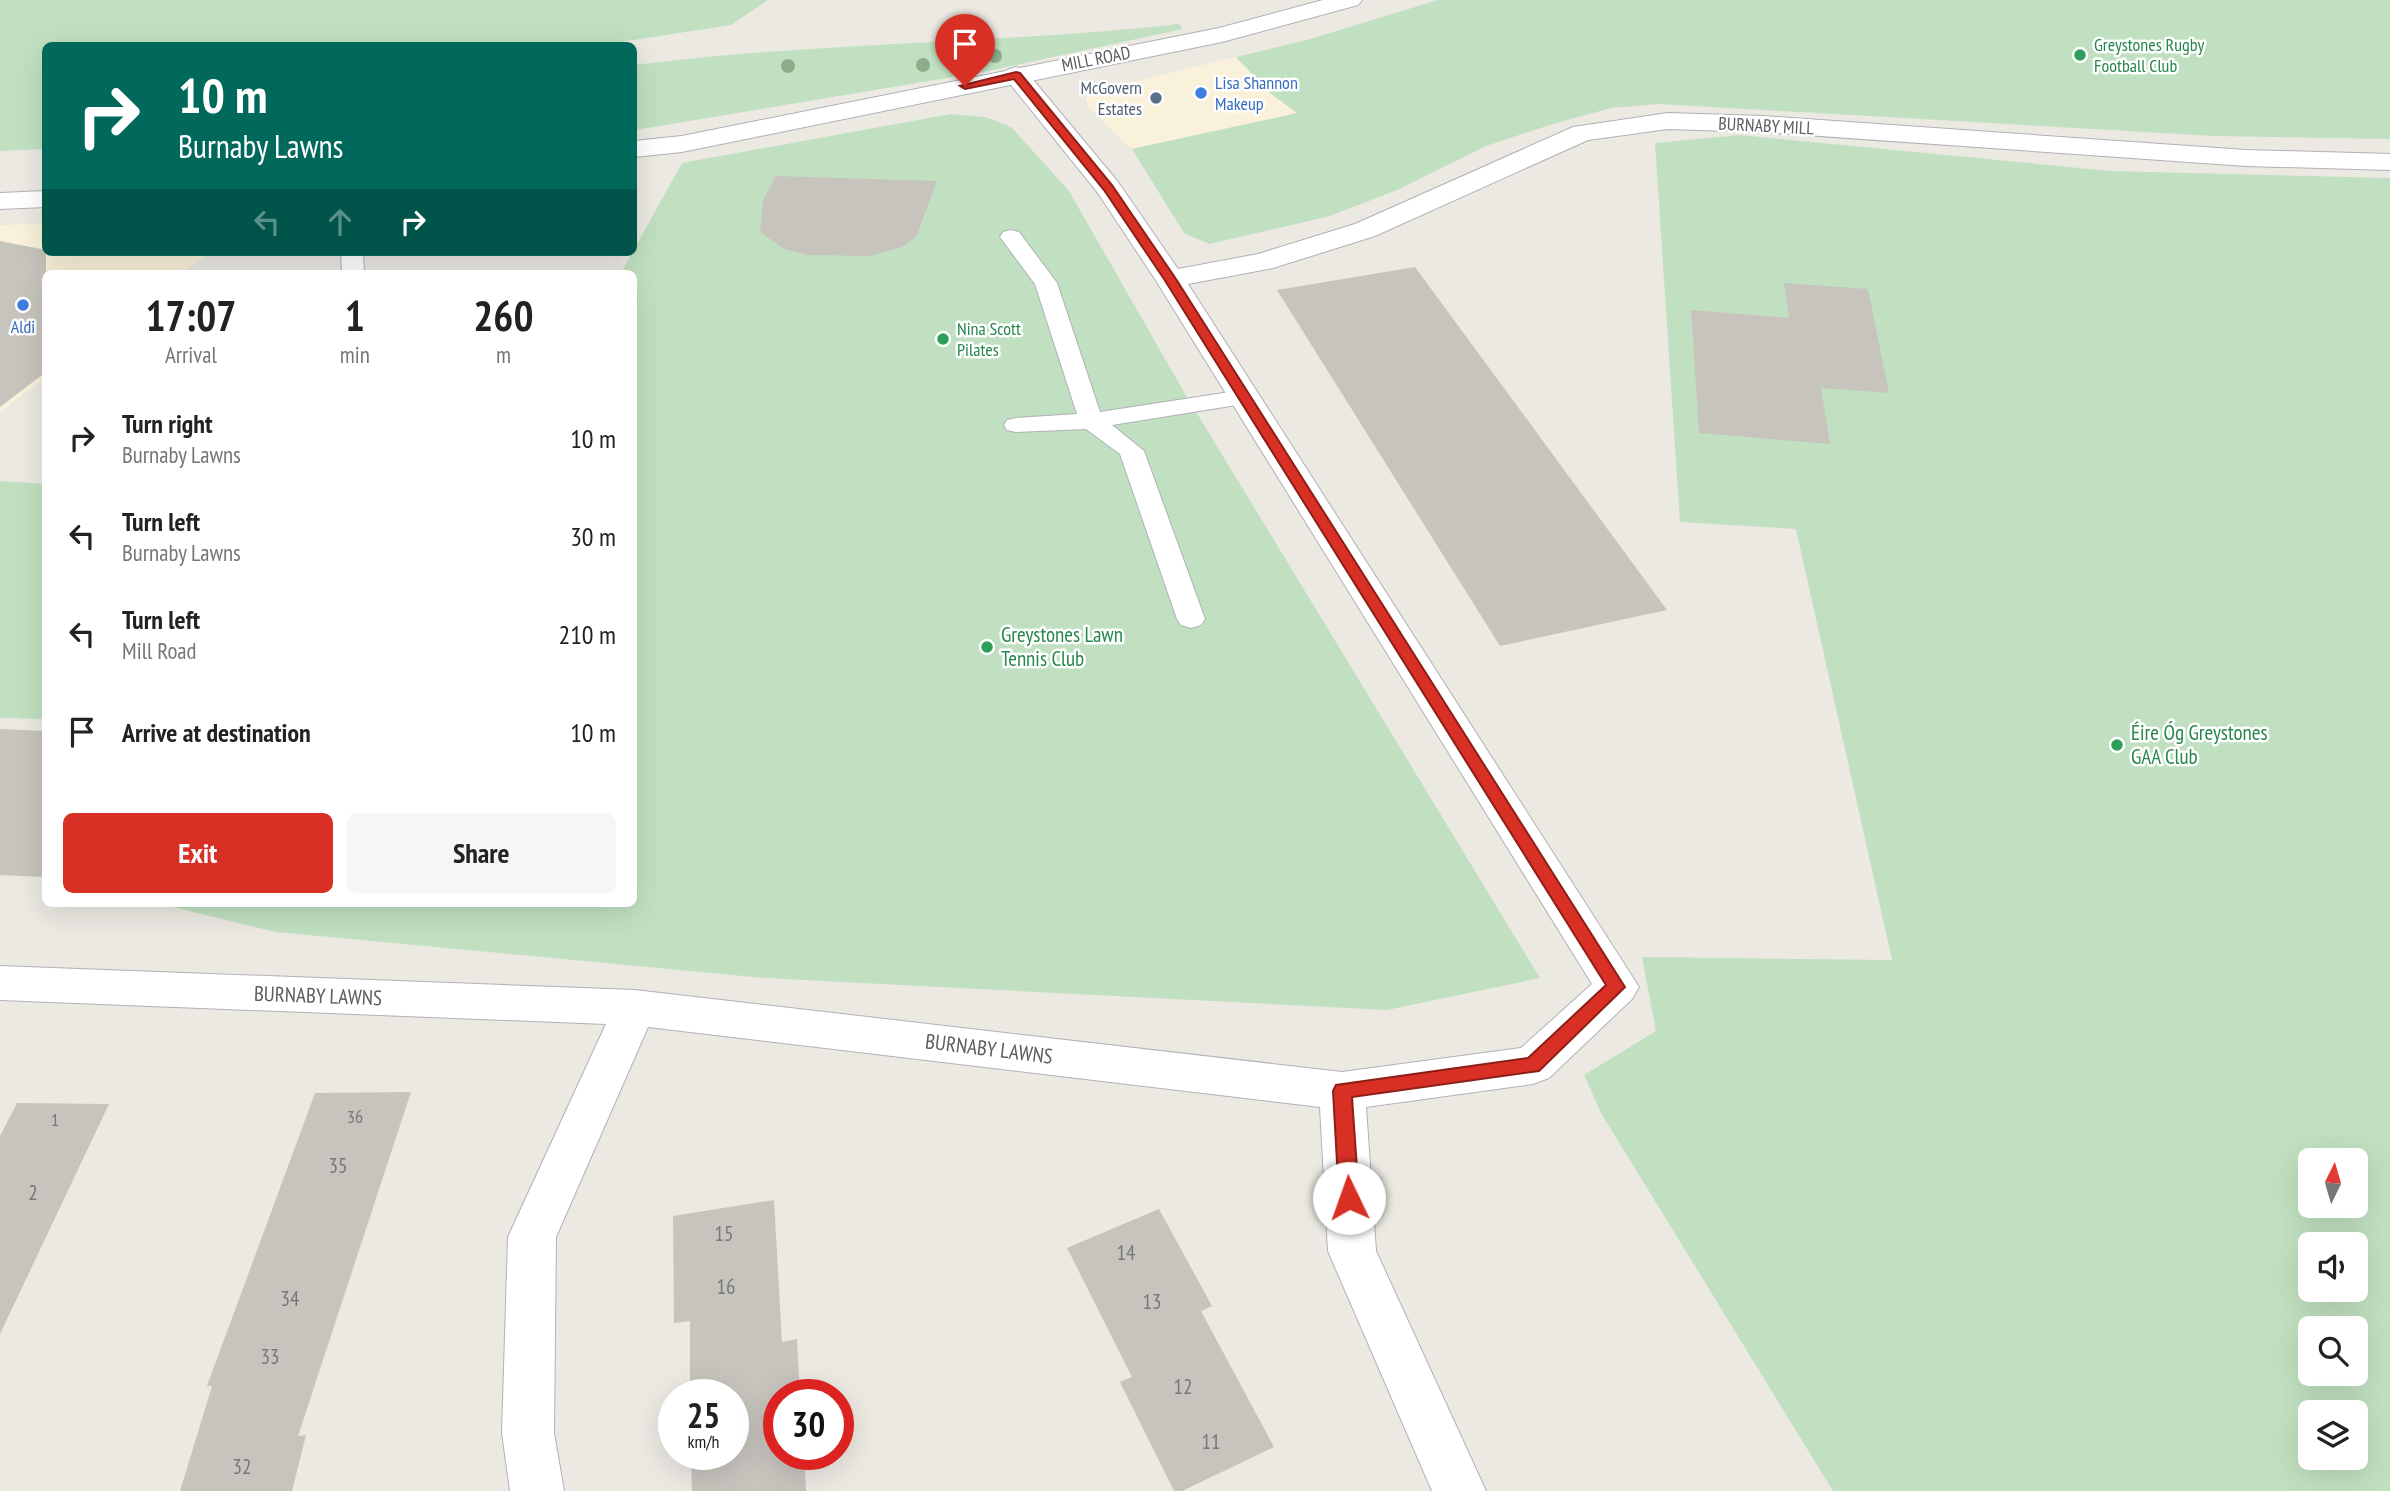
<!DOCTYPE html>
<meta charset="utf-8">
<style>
:root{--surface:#fff;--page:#f6f6f6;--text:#222;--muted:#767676;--accent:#d93025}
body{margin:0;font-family:"PT Sans Narrow",sans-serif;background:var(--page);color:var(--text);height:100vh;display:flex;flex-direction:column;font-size:26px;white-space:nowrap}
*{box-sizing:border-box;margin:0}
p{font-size:23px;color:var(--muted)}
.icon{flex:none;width:38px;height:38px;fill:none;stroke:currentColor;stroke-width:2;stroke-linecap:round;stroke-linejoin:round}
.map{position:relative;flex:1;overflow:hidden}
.sheet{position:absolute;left:42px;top:270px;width:595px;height:637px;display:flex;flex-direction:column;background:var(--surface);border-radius:10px;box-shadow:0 7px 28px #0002}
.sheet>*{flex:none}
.banner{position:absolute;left:42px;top:42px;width:595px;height:214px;border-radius:10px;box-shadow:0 7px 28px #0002;background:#00695c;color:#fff;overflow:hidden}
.needle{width:46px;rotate:5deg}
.fabs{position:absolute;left:2298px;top:1148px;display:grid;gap:14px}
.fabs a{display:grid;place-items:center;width:70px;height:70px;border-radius:10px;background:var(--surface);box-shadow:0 7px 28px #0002;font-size:35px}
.speed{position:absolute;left:658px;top:1379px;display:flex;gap:14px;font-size:35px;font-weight:700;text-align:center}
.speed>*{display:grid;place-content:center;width:91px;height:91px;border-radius:50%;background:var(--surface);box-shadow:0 7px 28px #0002;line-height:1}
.speed small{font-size:18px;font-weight:400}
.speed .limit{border:10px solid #d22;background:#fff;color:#111}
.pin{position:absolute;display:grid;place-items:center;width:60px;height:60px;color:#fff;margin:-72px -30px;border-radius:50% 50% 50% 0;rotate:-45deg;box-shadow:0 0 7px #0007}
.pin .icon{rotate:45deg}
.me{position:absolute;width:77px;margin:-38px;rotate:357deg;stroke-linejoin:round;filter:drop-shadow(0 0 5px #0008)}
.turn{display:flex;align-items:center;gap:24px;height:147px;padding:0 21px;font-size:32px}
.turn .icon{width:91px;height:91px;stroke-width:2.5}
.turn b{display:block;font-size:49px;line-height:60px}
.lanes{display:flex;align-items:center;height:66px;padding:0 21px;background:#0003;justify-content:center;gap:35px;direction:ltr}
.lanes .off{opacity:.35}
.eta{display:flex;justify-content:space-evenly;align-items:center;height:119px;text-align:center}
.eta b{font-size:42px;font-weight:800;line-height:49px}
.primary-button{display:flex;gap:14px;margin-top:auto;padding:14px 21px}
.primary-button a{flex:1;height:80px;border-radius:10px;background:var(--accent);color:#fff;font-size:28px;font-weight:800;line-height:80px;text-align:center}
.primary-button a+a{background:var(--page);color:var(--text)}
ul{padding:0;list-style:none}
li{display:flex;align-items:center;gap:21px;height:98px;padding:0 21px}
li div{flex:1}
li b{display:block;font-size:26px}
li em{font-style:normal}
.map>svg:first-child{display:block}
</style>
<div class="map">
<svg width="2390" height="1491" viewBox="0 0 2390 1491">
<rect width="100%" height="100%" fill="#ebe9e2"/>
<!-- commercial -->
<g fill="#f9f1d9">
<path d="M1236 57 1270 93 1299 113 1132 149 1088 107 1086 98 1094 91Z"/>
<path d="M45 224 46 252H210L183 273H46L45 378 0 412V225Z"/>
</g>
<!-- green -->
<g fill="#c1e0c1" fill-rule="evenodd">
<path d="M0 0H768L731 25 601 45 46 46 45 149 0 151Z"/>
<path d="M1438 0H2390V139L2214 136 1659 104 1611 108 1553 124 1486 146 1397 190 1330 216 1209 244 1184 233 1132 149 1297 113 1270 93 1236 57 1307 40Z"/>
<path d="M1179 24 1183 29 988 71 635 130 634 122V65C815 42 998 44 1179 24Z"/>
<path d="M951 114 985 117 1011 127 1069 191 1184 392 1540 978 1387 1010 765 978 276 932 156 903H634V273H621L682 163Z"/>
<path d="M1740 135 2110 171 2390 178V1491H1833L1601 1113 1584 1075 1656 1031 1642 957 1892 960 1796 529 1680 522 1655 143ZM2310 1160H2356V1206H2310ZM2310 1244H2356V1290H2310ZM2310 1328H2356V1374H2310ZM2310 1412H2356V1458H2310Z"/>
<path d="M0 481 45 484V719L0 718Z"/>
</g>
<!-- building -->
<g fill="#c7c4be">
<path d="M776 176 937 181 916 237 902 247 871 256 809 255 784 249 760 232 763 200Z"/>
<path d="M0 241 46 250V372L0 407Z"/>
<path d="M1415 267 1667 610 1500 646 1277 290Z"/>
<path d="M1784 283 1868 289 1889 393 1821 388 1830 444 1699 433 1691 310 1789 318Z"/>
<path d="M0 729 46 731V877L0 875Z"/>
<path d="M411 1092 298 1436 306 1435 292 1491H180L212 1386H207L315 1093Z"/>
<path d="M17 1103 109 1104 0 1334V1136Z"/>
<path d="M774 1200 782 1342 797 1339 800 1395H779V1454H804L806 1491H692L691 1454H733V1395H690V1321L674 1323 673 1216Z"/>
<path d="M1159 1209 1212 1306 1201 1311 1274 1447 1182 1491H1174L1120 1382 1132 1377 1067 1248Z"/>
</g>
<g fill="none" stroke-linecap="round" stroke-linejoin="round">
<!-- lane casing -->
<g stroke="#afb2b6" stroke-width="2">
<g id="lane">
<path d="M1011 230 1019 232 1057 283 1100 412 1243 390 1252 392 1255 397 1252 402 1243 404 1112 425 1144 451 1205 619 1201 625 1191 628 1181 625 1177 619 1120 454 1086 429 1016 432 1007 430 1004 425 1007 420 1016 418 1077 414 1035 284 1000 237 1003 232Z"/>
<path d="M341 252H363L364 273H342Z"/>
</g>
</g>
<!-- street casing -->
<g stroke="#afb2b6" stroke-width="2">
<path id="street" d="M1016 67 1025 70 1118 182 1178 269 1258 254 1355 224 1573 127 1668 113 1762 116 2246 150 2390 154V170L2246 166 1762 132 1668 129 1588 140 1375 236 1273 268 1188 284 1639 987 1632 999 1549 1078 1533 1084 1366 1107 1376 1251 1486 1491H1432L1328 1251 1320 1107 648 1027 556 1237 554 1433 564 1491H510L502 1433 508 1237 606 1024 0 1000V966L635 990 1342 1072 1521 1048 1592 984 1155 279 1098 193 1003 75 1007 70Z"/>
</g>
<!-- secondary casing -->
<g stroke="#aeb1b5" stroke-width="2">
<g id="secondary">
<path d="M1323 0H1362L1358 5 1222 42 682 152 634 157V141L682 136 1219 28Z"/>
<path d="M46 191V207L0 209V193Z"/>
</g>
</g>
<!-- lane -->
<use href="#lane" fill="#fff" fill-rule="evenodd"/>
<!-- street -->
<use href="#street" fill="#fff" fill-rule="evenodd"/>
<!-- secondary -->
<use href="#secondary" fill="#fff" fill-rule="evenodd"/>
</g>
<!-- trees -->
<g fill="#8cad89">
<circle cx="995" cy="56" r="7"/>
<circle cx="923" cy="65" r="7"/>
<circle cx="788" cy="66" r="7"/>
</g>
<!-- route -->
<path fill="#d93025" stroke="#8d1f18" stroke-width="2" d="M1016 72 1020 73 1112 185 1176 279 1625 987 1539 1071 1352 1097 1359 1198 1356 1204 1349 1206 1342 1204 1339 1198 1333 1091 1336 1085 1528 1058 1606 985 1164 279 1104 190 1014 79 965 89 960 86Z"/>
<!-- markers -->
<g fill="#2e9e5b" stroke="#fff" stroke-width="2.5">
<circle cx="2080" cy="55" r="7"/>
<circle cx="943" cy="339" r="7"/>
<circle cx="987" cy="647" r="7"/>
<circle cx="2117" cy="745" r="7"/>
</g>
<g fill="#3f7fe0" stroke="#fff" stroke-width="2.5">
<circle cx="1201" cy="93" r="7"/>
<circle cx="23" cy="305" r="7"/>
</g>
<circle fill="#5c6f8a" stroke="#fff" stroke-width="2.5" cx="1156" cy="98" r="7"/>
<g text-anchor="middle" stroke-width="5" stroke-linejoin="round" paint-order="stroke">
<!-- far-leisure labels -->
<g font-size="18" fill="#27864d" stroke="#fff" text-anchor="start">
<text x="2094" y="51">Greystones Rugby<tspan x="2094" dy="21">Football Club</tspan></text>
<text x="957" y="335">Nina Scott<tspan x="957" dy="21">Pilates</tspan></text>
</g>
<!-- far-street labels -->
<g font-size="18" fill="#5a5d61" stroke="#fff">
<text transform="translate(1096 59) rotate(-11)" y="6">MILL ROAD</text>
<text transform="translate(1766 126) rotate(3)" y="6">BURNABY MILL</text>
</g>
<!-- far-shop labels -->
<g font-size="18" fill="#366cbe" stroke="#fff" text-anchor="start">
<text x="1215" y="89">Lisa Shannon<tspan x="1215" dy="21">Makeup</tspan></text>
<text x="23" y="333" text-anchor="middle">Aldi</text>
</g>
<!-- far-service labels -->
<g font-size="18" fill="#4e5e75" stroke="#fff" text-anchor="end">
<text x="1142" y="94">McGovern<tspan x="1142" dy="21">Estates</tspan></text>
</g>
<!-- number labels -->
<g font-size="18" fill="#757778">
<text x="355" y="1123">36</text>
<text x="55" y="1126">1</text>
</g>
<!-- leisure labels -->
<g font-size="21" fill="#27864d" stroke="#fff" text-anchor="start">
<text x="1001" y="642">Greystones Lawn<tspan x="1001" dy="24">Tennis Club</tspan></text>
<text x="2131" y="740">Éire Óg Greystones<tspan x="2131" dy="24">GAA Club</tspan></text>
</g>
<!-- street labels -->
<g font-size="21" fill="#5a5d61" stroke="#fff">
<text transform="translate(318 996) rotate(2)" y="7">BURNABY LAWNS</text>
<text transform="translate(989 1049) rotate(7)" y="7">BURNABY LAWNS</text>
</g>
<!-- near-number labels -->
<g font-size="21" fill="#757778">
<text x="338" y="1173">35</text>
<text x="33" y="1200">2</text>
<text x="724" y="1241">15</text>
<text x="1126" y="1260">14</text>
<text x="726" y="1294">16</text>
<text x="290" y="1306">34</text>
<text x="1152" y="1309">13</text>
<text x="270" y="1364">33</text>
<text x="1183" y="1394">12</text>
<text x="1211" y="1449">11</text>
<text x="242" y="1474">32</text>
</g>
</g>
</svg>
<div class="fabs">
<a><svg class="needle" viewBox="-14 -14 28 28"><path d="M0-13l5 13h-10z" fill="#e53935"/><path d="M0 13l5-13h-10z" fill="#767676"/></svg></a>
<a><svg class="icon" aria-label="sound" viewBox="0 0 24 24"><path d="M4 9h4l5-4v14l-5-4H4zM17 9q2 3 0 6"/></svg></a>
<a><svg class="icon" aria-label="search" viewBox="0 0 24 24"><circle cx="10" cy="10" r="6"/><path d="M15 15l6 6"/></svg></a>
<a><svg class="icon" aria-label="layers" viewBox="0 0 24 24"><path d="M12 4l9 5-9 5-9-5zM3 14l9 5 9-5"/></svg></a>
</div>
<div class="speed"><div>25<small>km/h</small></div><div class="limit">30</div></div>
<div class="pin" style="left:965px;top:86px;background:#d93025"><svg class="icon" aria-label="arrive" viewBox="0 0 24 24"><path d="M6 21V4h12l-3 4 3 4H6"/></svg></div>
<svg class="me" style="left:1349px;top:1198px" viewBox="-20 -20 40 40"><circle r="19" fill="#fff"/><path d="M0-13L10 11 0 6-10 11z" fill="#d93025"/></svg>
<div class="banner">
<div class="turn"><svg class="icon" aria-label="right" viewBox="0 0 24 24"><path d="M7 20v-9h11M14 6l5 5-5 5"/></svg><div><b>10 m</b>Burnaby Lawns</div></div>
<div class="lanes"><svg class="icon off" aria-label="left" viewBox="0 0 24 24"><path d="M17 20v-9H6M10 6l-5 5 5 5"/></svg><svg class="icon off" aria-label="ahead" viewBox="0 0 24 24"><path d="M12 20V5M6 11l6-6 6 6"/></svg><svg class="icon" aria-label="right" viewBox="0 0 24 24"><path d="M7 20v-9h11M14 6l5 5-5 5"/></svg></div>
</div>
<section class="sheet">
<div class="eta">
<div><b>17:07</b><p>Arrival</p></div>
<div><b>1</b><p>min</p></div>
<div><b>260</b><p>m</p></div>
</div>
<ul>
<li><svg class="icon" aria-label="right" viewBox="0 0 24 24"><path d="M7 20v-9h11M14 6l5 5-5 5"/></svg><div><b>Turn right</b><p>Burnaby Lawns</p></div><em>10 m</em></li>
<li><svg class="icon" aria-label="left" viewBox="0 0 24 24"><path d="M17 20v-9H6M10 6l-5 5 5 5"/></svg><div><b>Turn left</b><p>Burnaby Lawns</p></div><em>30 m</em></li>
<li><svg class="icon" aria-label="left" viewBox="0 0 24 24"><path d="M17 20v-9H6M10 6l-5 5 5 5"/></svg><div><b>Turn left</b><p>Mill Road</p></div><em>210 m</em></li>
<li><svg class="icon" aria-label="arrive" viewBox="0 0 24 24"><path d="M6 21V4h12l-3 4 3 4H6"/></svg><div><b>Arrive at destination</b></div><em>10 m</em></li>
</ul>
<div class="primary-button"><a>Exit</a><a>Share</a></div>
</section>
</div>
